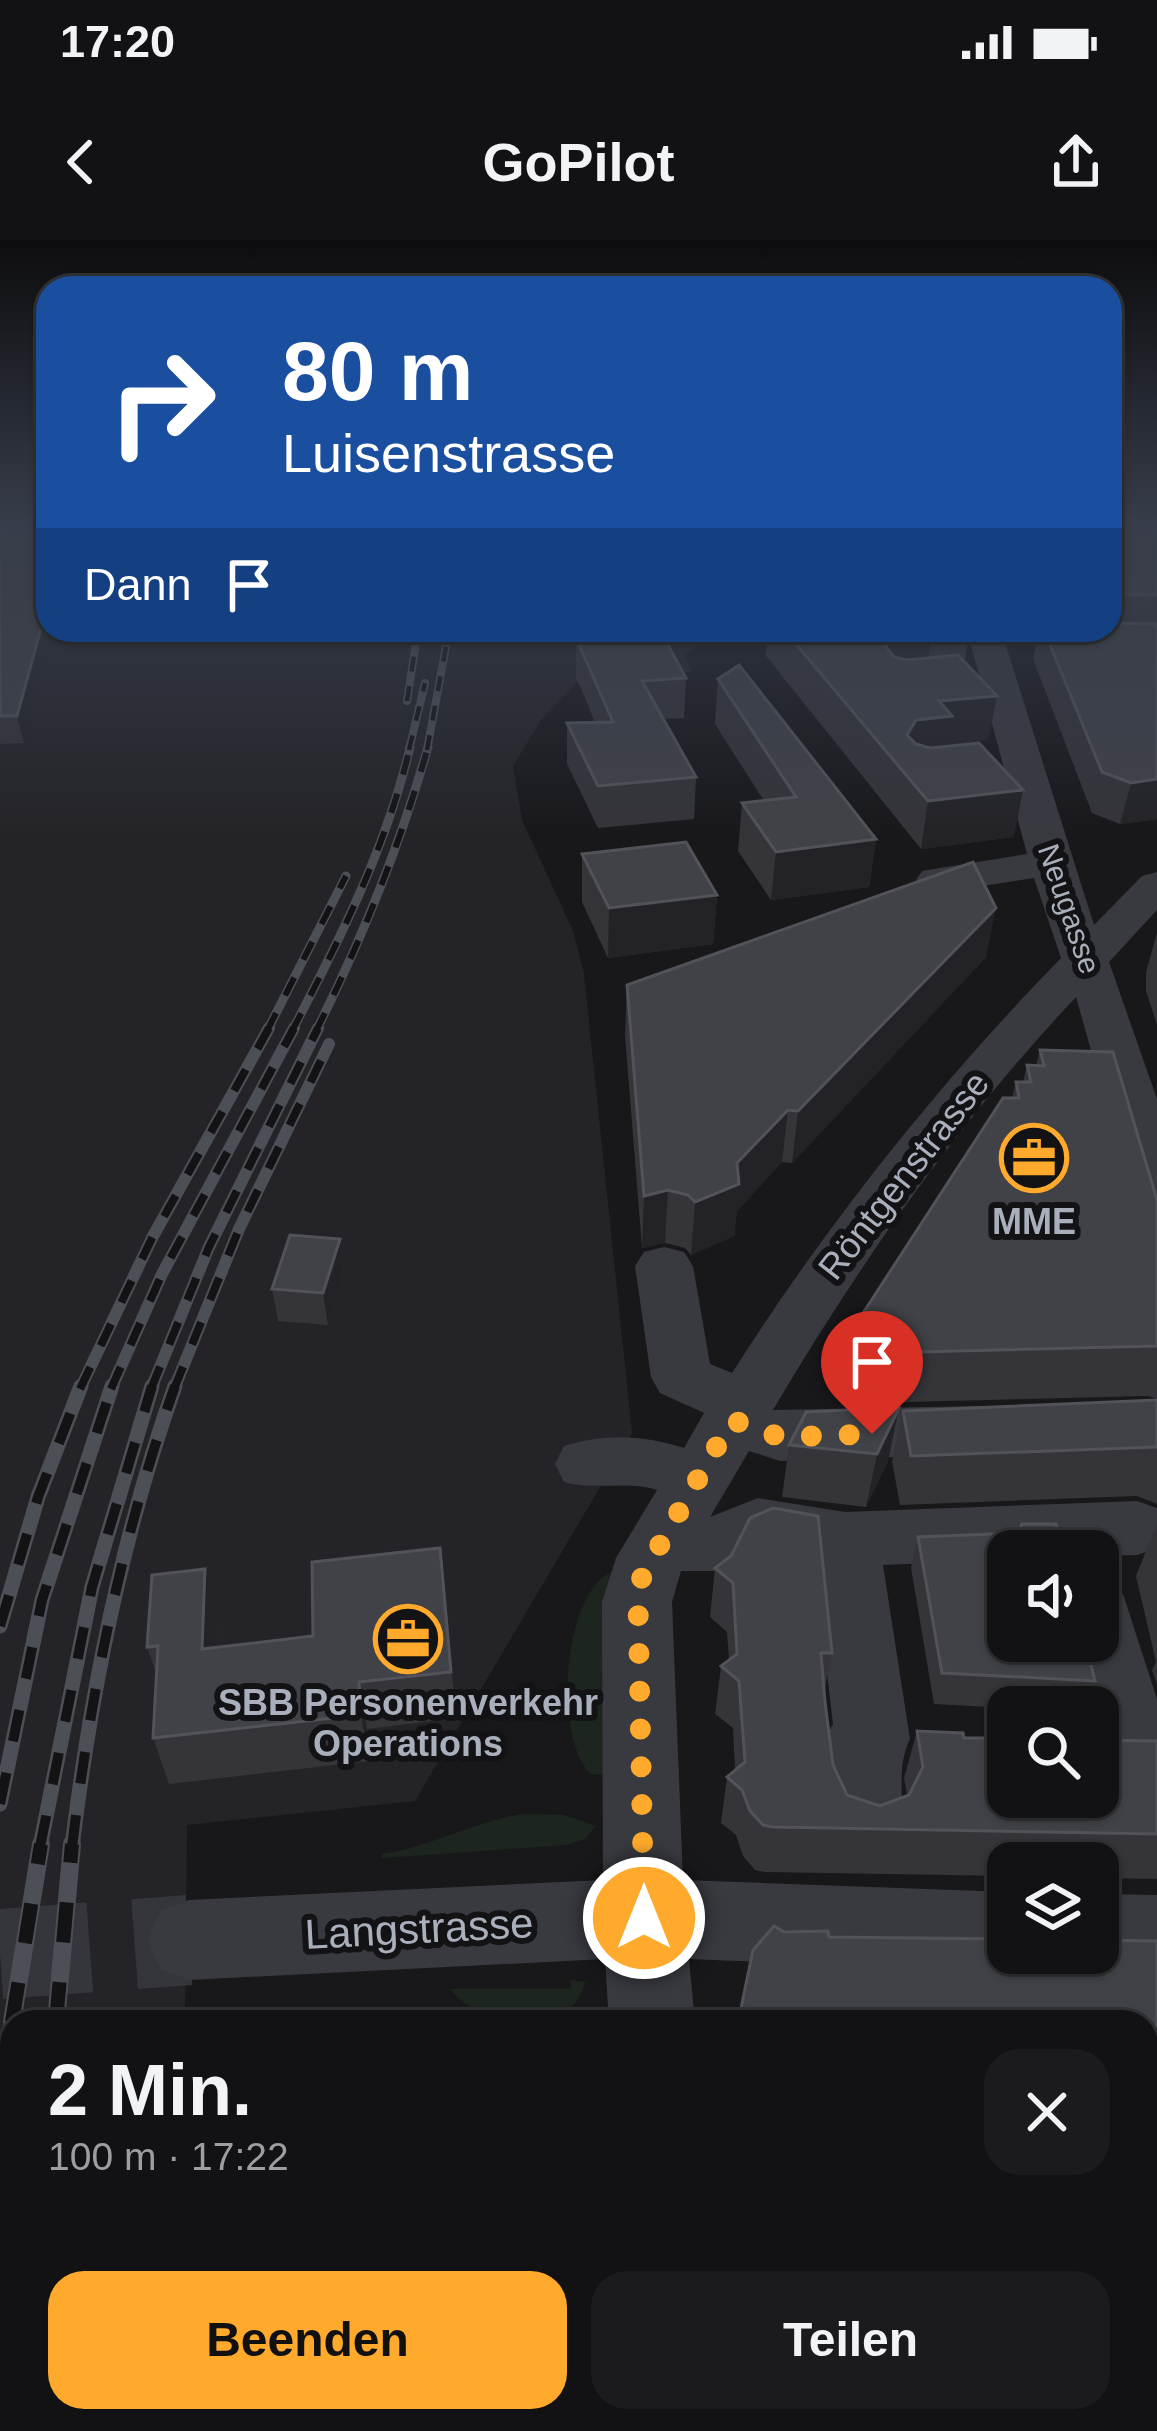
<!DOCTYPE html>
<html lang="de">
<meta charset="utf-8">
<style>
:root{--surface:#121214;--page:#1b1b1d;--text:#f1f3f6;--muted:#9c9ea0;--line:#313234;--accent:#ffaa2c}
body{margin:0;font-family:Arial,sans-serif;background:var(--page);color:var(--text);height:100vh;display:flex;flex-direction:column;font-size:45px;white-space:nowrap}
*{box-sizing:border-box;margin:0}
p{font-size:39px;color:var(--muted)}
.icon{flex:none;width:66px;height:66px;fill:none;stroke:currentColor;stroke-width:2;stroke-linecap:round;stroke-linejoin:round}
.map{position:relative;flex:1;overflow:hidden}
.drawer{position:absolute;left:0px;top:1770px;width:1158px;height:423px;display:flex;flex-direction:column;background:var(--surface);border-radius:36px 36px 0 0;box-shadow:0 3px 9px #0004,0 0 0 3px var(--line)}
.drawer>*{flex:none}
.hud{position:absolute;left:36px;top:36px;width:1086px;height:366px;border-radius:36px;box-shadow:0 3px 9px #0004,0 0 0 3px var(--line);background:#1a4fa0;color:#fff;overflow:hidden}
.fabs{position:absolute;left:987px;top:1290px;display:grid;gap:24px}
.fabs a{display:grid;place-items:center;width:132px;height:132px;border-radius:24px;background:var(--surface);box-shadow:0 3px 9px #0004,0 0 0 3px var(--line);font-size:60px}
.pin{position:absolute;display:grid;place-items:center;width:102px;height:102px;color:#fff;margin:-123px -51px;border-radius:50% 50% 50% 0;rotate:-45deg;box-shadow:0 0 12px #0007}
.pin .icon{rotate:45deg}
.me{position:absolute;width:132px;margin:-66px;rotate:0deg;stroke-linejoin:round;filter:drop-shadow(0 0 9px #0008)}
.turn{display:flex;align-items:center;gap:42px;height:252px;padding:0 48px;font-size:54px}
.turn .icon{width:156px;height:156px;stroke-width:2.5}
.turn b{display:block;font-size:84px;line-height:102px}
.then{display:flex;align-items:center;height:114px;padding:0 48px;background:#0003;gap:24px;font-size:45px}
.round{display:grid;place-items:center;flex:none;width:126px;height:126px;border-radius:36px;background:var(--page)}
.summary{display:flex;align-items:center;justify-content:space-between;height:204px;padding:0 48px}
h1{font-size:72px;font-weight:600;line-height:90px}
.action{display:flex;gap:24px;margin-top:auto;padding:24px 48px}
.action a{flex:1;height:138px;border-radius:36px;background:var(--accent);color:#111;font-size:48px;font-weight:600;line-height:138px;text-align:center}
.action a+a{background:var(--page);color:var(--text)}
.status{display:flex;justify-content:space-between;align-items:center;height:84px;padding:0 60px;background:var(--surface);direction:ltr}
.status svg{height:33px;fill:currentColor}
header{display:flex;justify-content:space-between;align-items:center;height:156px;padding:0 48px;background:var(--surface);font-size:54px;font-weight:600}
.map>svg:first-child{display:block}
</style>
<div class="status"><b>17:20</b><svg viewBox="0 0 49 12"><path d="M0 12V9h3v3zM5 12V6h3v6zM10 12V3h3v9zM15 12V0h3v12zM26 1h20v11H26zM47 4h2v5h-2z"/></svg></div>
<header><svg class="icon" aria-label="back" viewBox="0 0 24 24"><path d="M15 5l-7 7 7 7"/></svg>GoPilot<svg class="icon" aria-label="share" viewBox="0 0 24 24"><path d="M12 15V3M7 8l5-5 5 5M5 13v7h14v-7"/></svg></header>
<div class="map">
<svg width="1157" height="2191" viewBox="0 0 1157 2191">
<rect width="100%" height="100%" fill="#18181b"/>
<!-- built -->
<path fill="#242428" d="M0 289 48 390H706L696 407 685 415 692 432 578 441 541 480 513 526 522 580 573 691 584 734 632 1193 415 1561 187 1585 185 1782H12V2181H255L257 2191H0Z"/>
<!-- green -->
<g fill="#1d261e">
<path d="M610 1333 605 1534 592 1535C552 1500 563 1355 610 1333Z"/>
<path d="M524 1574 564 1575 596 1586 585 1599 566 1605 382 1618V1614C431 1607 475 1581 524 1574Z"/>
<path d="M571 1740 585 1742C570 1804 482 1788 450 1749H561L571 1748Z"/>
</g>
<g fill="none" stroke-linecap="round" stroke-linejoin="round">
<!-- minor-tunnel -->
<path stroke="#35363b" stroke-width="90" stroke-dasharray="90 45" stroke-linecap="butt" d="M0 1714 189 1700"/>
<!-- minor -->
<g fill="#393a40" fill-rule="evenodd">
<path d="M967 390H1001L1094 685 1142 636 1157 632V670L1109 722 1157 859V965L1138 960 1130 948 1076 757C960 880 859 1024 773 1170L981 1166 1003 1173 1013 1190 1003 1207 981 1214 780 1221 749 1211 710 1277 758 1258 845 1272 1137 1261 1157 1268V1308L1137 1315 1098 1316V1311H1008V1320L883 1325 910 1499C893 1535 910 1559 894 1596L866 1607 838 1596 827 1571 820 1509 833 1484 814 1321 766 1313 723 1331H681L672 1362 683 1640 1008 1652V1713H1040L1037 1720 1008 1732 689 1719 695 1782H609L605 1719 189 1740 160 1729 148 1700 160 1671 189 1660 603 1640 602 1362 616 1318 657 1250C627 1240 595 1251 564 1242L555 1224 564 1206C605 1193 643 1195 684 1208L704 1173 660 1153 651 1137 635 1026 644 1012 664 1007 684 1012 693 1026 710 1124 732 1133C826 985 938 844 1061 718L1034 638 937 653 922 649 916 640 922 631 1027 614Z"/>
<path d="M1098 1346 1123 1354 1157 1459V1533L1133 1542 1098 1541V1467H1085L1069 1401H1098Z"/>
<path d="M1098 1654 1157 1655V1735L1098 1734 1069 1722 1065 1713H1098Z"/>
<path d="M664 2181H764L767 2191H665Z"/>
</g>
<!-- rail-far4 casing -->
<g stroke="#4c4f55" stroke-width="8">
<g id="rail-far4">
<path d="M407 461 418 390"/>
<path d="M409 510 425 443"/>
<path d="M427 510 449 390"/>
</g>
</g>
<!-- rail-far3 casing -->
<g stroke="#4c4f55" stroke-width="9">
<g id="rail-far3">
<path d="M267 791 346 636"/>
<path d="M292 791C339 701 387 606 410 507"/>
<path d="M316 791C362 699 400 606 428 507"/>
</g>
</g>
<!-- rail-far2 casing -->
<g stroke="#4c4f55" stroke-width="12">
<g id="rail-far2">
<path d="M80 1149 152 998 269 788"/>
<path d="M111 1149 162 1034 294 788"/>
<path d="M151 1149 209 1007 318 788"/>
<path d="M174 1149 239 989 329 804"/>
</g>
</g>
<!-- rail-far1 casing -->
<g stroke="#4c4f55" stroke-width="15">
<g id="rail-far1">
<path d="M0 1386 38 1257 81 1146"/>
<path d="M0 1564 42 1360 112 1146"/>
<path d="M40 1607 92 1347 152 1146"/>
<path d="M72 1607C91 1450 122 1295 175 1146"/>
</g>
</g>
<!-- rail casing -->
<g stroke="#4c4f55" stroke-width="18">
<g id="rail">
<path d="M12 1782 41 1604"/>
<path d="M56 1782 72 1604"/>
<path d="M0 1861 12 1785"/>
<path d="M42 2181V2191"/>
<path d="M1 2191 12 1897"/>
</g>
</g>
<!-- rail-far4 -->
<use href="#rail-far4" stroke="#131316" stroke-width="4.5" stroke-dasharray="15" stroke-linecap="butt"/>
<!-- rail-far3 -->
<use href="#rail-far3" stroke="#131316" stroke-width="6" stroke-dasharray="20" stroke-linecap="butt"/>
<!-- rail-far2 -->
<use href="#rail-far2" stroke="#131316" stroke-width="8" stroke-dasharray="24" stroke-linecap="butt"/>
<!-- rail-far1 -->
<use href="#rail-far1" stroke="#131316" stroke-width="10" stroke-dasharray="32" stroke-linecap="butt"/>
<!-- rail -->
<use href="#rail" stroke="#131316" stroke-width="14" stroke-dasharray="40" stroke-linecap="butt"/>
</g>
<!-- wall -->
<g fill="#343439">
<path d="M0 289 24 503 0 504Z"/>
<path d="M1110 289H1157V579L1120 584 1092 573 1033 419 1039 390H1110Z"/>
<path d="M698 390 673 413 686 438 684 478 664 479 696 537 694 579 598 588 567 524V483L595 482 576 437V398Z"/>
<path d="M768 390H970L965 420H963L988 500 948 505 947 506 1014 597 921 609 766 416Z"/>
<path d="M718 439 876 599 869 647 771 660 738 611 742 563 764 561 715 484Z"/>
<path d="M582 614 717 655 713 704 608 718 582 662Z"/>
<path d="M1157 693V785L1146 751V732Z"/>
<path d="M986 717 792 923 782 922 737 971 734 996 691 1015 685 1008 665 1003 642 1008 625 796 627 745Z"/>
<path d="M1040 810 1157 960V1159L1148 1156 867 1163 844 1141 852 1090 1012 858 1016 842H1023L1027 825 1036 826Z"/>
<path d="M340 999 344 1031 328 1085 278 1081 272 1049Z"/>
<path d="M1157 1160V1264L1137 1256 900 1265 892 1221 903 1171Z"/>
<path d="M806 1172 888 1221 866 1267 782 1257 789 1205Z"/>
<path d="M1157 1284V1444L1152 1430 1156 1422 1136 1336Z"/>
<path d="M918 1297 1095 1441 1084 1467 1008 1468 934 1464 911 1328Z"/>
<path d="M440 1308 456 1478 367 1489 369 1521 169 1544 153 1498 157 1436 147 1407 218 1377 217 1407 313 1396Z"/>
<path d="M715 1328 832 1413 824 1452 833 1525 847 1555 880 1566 907 1555 904 1538 917 1491 964 1498 1157 1501V1639L1098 1638V1623H1008V1636L765 1632 755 1630 743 1616 736 1595 721 1583 727 1537 735 1530 733 1488 715 1474 721 1426 729 1420 727 1392 710 1377Z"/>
<path d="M784 1692 829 1697 1157 1701V1853H1146V1782H738L753 1710Z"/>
<path d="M1146 1986H1157V2191H796L795 2181H1146Z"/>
</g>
<!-- shaded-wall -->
<g fill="#232327">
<path d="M48 363V390H53L24 503 17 476Z"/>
<path d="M659 390H698L658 427Z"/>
<path d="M917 390H933L926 431 889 436 886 407 894 392Z"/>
<path d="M997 456 988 500 948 505 945 521 909 526 907 495 916 480 939 461Z"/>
<path d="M1157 539V579L1120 584 1131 543Z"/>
<path d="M1023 550 1014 597 921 609 928 561Z"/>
<path d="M876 599 869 647 771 660 776 612Z"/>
<path d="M717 655 713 704 608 718 609 668Z"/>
<path d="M996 668 986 717 792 923 798 871Z"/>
<path d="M788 870 782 922 737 971 734 996 691 1015 695 962Z"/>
<path d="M668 950 665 1003 642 1008 644 956Z"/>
<path d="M340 999 344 1031 328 1085 323 1053Z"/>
<path d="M899 1168 888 1221 866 1267 877 1214Z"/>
<path d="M205 1329 218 1377 215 1456 202 1409Z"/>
<path d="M359 1442 367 1489 369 1521 361 1475Z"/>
</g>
<!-- building -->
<g fill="#404247" stroke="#515359" stroke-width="3">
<path d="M0 289H48V363L17 476H0Z"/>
<path d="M1110 289H1157V355L1110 354Z"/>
<path d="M1110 383 1157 384V539L1131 543 1102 532 1044 390H1110Z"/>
<path d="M589 390H660L686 438 642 441 696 537 598 546 567 483 613 482 576 398Z"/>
<path d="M784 390H917L894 392 886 407 894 417 907 420 958 415 997 456 939 461 952 476 916 480 907 495 916 504 930 508 979 503 1023 550 928 561Z"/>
<path d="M739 425 876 599 776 612 742 563 796 557 718 439Z"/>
<path d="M686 602 717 655 609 668 582 614Z"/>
<path d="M973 622 996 668 798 871 788 870 737 923 739 944 695 962 688 955 668 950 644 956 627 745Z"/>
<path d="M1040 810 1113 812 1157 960V1106L877 1113 852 1090 1003 858H1019L1016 842H1031L1027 825 1044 826Z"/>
<path d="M290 995 340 999 323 1053 272 1049Z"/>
<path d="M1157 1160V1207L911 1216 903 1171Z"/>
<path d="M899 1168 877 1214 789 1205 806 1172Z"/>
<path d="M773 1268 818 1276 832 1413H821L825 1462 833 1525 847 1555 880 1566 909 1555 923 1527 917 1491 963 1493 964 1498H1008V1557H1098V1500L1157 1501V1594L773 1587 763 1585 750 1571 742 1550 727 1537 745 1522 739 1441 721 1426 737 1414 733 1343 715 1328 731 1316 750 1278Z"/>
<path d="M1022 1284H1056L1062 1311H1008V1401H1085L1095 1441 942 1433 918 1297 1018 1293Z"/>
<path d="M440 1308 451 1432 359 1442 361 1475 153 1498 158 1406 147 1407 152 1335 205 1329 202 1409 313 1396 312 1322Z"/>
<path d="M774 1686 784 1692 828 1691 829 1697 1008 1699V1713H1098V1700L1157 1701V1815L1146 1814V1782H739V1778L753 1710Z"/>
<path d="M1146 1986H1157V2176L1146 2175V2012H1152Z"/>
<path d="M261 2181H610L611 2191H263Z"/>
</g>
<!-- sky -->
<linearGradient id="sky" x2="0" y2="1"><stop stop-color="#0d0d0f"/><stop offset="0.48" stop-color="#373d4a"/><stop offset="1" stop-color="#373d4a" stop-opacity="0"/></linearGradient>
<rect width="1157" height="596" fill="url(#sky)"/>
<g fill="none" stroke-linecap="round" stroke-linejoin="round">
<!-- route -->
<path stroke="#ffaa2c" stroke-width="21" stroke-dasharray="0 37.8" d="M644 1678 638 1362 642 1336 732 1180 780 1197 872 1194"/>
</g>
<!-- icons -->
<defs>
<g id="office-ring" transform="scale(3.45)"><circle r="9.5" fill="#131316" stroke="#ffaa2c" stroke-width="1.5"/><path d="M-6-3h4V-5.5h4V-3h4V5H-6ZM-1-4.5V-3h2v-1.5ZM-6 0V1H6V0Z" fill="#ffaa2c"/></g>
</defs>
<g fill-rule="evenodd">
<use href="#office-ring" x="1034" y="918"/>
<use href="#office-ring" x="408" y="1399"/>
</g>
<g text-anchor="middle" stroke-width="12" stroke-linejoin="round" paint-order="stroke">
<!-- far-street labels -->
<g font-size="30" fill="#a9b0bb" stroke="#131316">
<text transform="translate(1069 669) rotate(71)" y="10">Neugasse</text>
</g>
<!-- street labels -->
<g font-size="36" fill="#a9b0bb" stroke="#131316">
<text transform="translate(903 935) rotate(-52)" y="13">Röntgenstrasse</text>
</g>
<!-- poi labels -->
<g font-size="36" font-weight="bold" fill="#a9b0bb" stroke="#131316">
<text x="1034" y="994">MME</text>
<text x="408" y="1475">SBB Personenverkehr<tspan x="408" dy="41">Operations</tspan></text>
</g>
<!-- near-street labels -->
<g font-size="42" fill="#a9b0bb" stroke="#131316">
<text transform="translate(419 1688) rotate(-3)" y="15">Langstrasse</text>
</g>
</g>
</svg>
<div class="fabs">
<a><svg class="icon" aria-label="sound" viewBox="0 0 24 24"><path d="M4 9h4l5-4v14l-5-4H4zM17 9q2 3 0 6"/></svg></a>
<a><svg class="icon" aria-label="search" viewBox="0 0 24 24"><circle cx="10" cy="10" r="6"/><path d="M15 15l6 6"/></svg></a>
<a><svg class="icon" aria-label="layers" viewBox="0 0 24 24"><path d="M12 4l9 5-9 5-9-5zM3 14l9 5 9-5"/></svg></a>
</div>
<div class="pin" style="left:872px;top:1194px;background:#d93025"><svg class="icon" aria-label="arrive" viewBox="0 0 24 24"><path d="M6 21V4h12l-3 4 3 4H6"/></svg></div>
<svg class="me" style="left:644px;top:1678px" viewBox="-20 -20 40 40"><circle r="17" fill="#ffaa2c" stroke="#fff" stroke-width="3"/><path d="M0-11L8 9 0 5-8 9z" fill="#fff"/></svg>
<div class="hud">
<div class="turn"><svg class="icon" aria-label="right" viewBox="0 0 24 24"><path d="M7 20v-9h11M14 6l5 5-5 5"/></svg><div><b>80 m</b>Luisenstrasse</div></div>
<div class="then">Dann<svg class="icon" aria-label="arrive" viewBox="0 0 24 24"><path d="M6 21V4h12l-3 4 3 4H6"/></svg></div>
</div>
<section class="drawer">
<div class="summary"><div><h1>2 Min.</h1><p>100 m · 17:22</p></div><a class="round"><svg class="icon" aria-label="close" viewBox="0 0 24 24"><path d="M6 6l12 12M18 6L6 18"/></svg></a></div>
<div class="action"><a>Beenden</a><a>Teilen</a></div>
</section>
</div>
